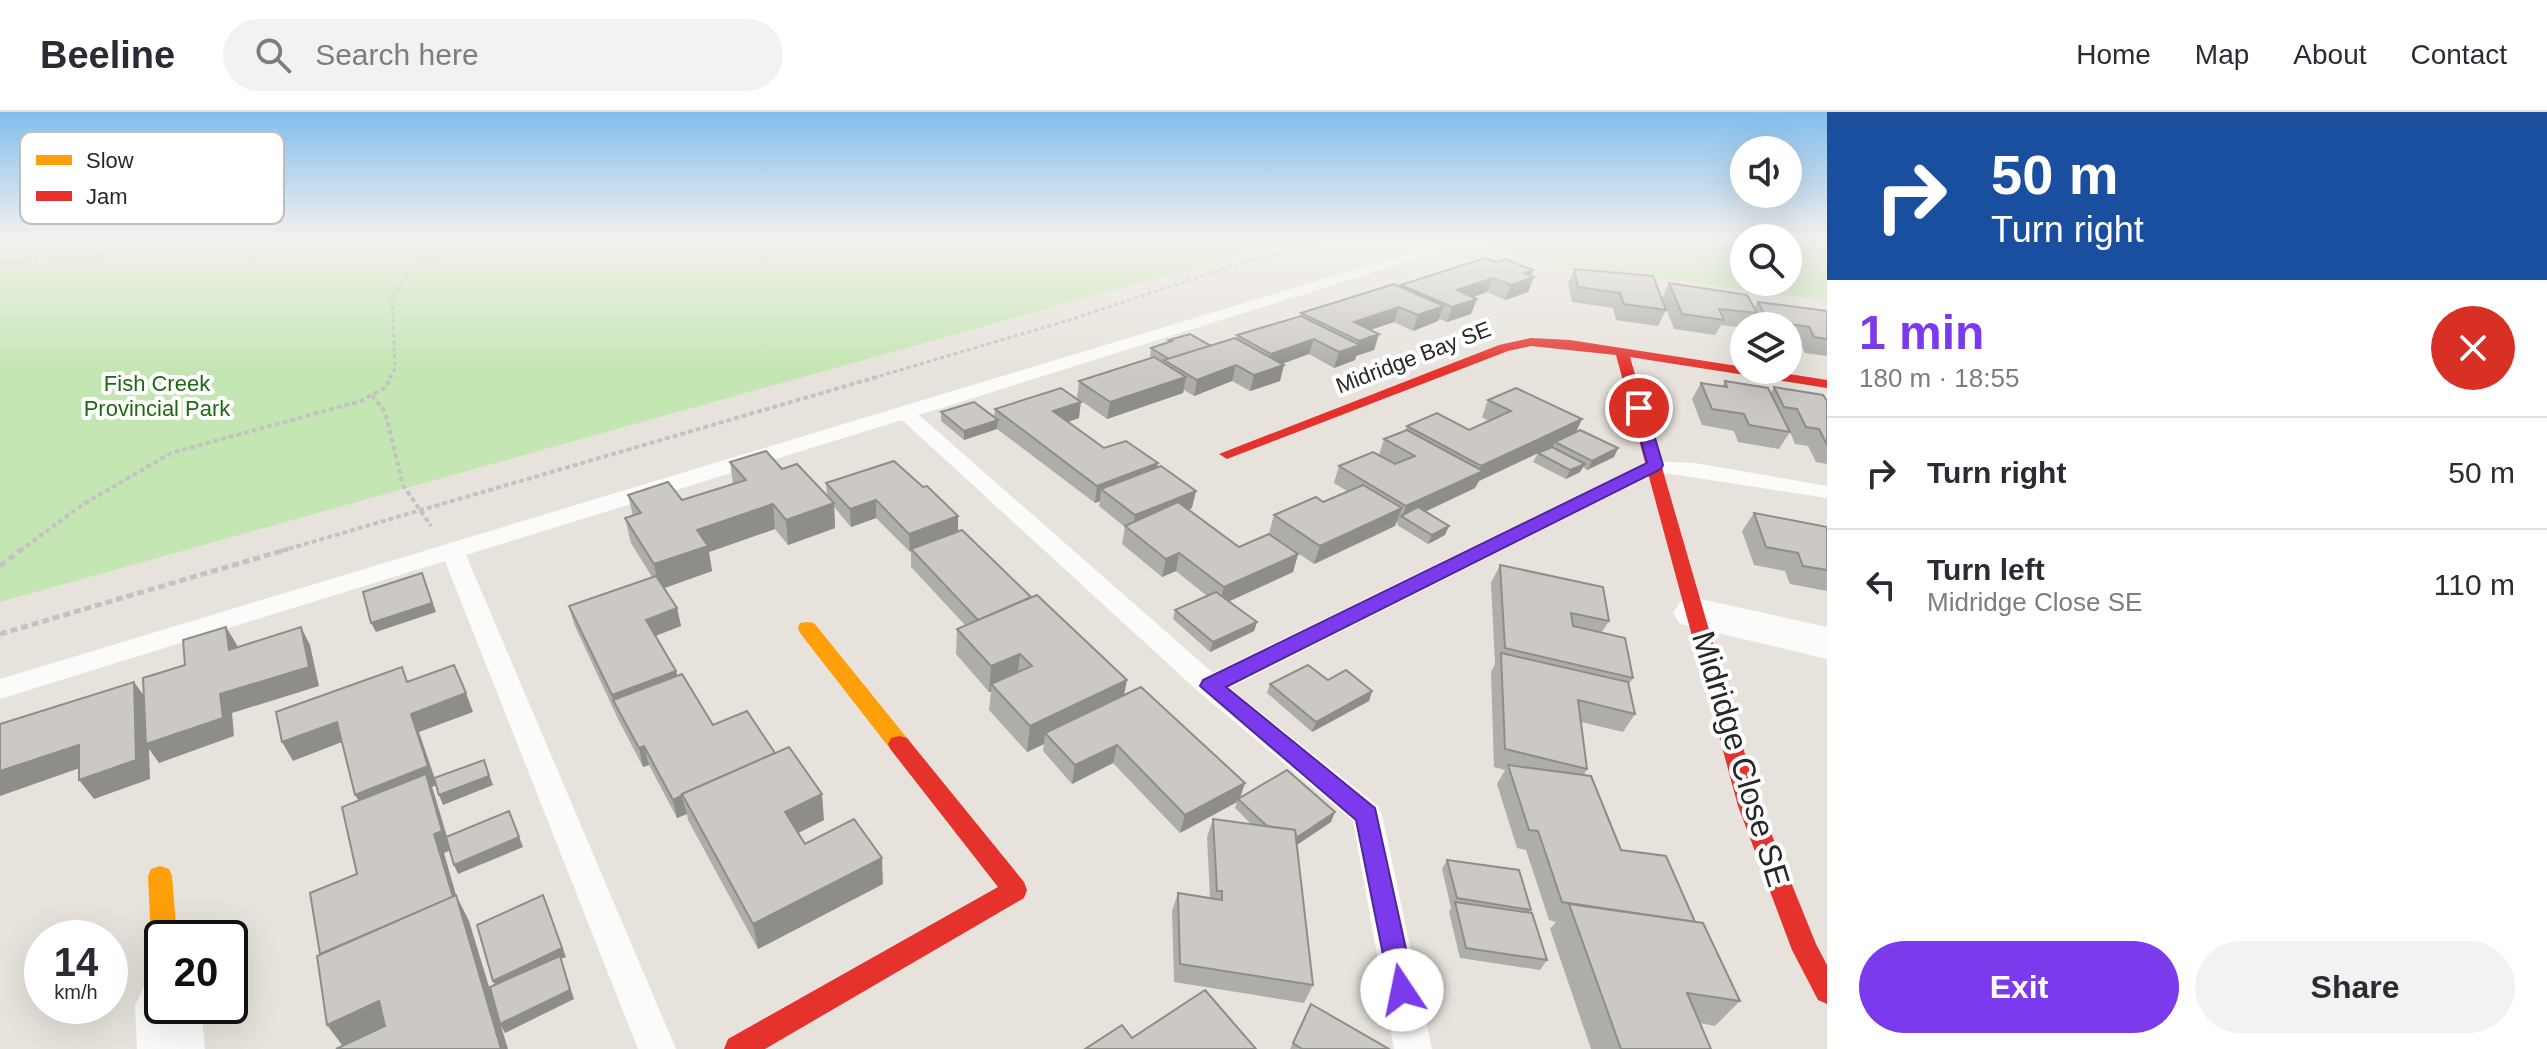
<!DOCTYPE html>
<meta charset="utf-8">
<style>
:root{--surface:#fff;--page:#f2f2f3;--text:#2b2b33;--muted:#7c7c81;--line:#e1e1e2;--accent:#7c3aed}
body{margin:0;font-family:Arial,sans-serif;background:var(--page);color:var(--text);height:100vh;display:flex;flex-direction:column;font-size:30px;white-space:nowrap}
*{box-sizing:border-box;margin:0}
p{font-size:26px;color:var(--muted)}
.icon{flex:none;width:44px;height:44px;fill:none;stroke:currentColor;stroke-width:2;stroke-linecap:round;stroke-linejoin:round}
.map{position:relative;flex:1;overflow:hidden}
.sheet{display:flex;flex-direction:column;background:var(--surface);width:720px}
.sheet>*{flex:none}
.banner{background:#1a4fa0;color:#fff;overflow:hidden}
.buttons{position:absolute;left:1730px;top:24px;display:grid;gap:16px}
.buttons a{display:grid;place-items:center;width:72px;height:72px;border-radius:50%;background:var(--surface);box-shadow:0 8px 32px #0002;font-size:40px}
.speed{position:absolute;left:24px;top:808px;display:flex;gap:16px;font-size:40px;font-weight:700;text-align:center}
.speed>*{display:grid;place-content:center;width:104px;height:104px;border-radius:50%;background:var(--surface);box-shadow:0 8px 32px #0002;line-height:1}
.speed small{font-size:20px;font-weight:400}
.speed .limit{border:4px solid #111;border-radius:12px;background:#fff;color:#111}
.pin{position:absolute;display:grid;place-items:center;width:68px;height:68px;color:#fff;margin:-34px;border:4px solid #fff;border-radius:50%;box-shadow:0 2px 8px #0007}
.me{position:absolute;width:88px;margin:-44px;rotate:349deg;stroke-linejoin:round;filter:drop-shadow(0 0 6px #0008)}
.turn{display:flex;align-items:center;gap:28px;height:168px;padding:0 32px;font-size:36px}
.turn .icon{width:104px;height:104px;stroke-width:2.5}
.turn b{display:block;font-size:56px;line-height:68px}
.round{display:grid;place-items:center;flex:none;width:84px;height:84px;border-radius:42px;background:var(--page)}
.summary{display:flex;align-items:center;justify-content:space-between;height:136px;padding:0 32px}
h1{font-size:48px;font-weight:800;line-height:60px;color:var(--accent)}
.action{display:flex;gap:16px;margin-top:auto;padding:16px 32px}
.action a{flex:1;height:92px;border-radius:48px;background:var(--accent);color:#fff;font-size:32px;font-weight:800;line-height:92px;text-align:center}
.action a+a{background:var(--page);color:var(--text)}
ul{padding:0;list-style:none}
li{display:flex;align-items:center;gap:24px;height:112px;padding:0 32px;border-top:2px solid var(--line)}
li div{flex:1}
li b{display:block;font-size:30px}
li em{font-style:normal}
header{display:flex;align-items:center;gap:48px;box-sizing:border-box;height:112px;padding:0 40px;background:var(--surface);border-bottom:2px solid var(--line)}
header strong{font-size:38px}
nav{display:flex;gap:44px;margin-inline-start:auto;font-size:28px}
.search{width:560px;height:72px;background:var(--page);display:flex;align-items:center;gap:20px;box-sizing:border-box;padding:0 28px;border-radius:44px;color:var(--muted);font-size:30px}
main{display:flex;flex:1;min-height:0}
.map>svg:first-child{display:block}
</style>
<header>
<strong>Beeline</strong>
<div class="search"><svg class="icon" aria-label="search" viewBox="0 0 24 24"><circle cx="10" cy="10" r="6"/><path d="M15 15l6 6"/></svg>Search here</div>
<nav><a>Home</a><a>Map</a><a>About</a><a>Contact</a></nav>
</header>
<main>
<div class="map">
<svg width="1827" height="937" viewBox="0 0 1827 937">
<rect width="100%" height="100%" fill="#e7e3dc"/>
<!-- green -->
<g fill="#c4e6b2">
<path d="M0 127H1295L0 490Z"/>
<path d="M1473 127H1744V170H1788V127H1827V189L1527 148Z"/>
</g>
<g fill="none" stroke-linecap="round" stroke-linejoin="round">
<!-- path-far2 -->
<g stroke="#c4c3c3" stroke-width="3" stroke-dasharray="4 3" stroke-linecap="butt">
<path d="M1232 127 1293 134"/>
<path d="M0 151 288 127"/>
<path d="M390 266 395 256 392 185 409 162 451 127"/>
<path d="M873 266 1066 209 1241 151 1330 127"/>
</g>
<!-- path-far1 -->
<g stroke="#c4c3c3" stroke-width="4" stroke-dasharray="5 3" stroke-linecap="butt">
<path d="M372 283 385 300 403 373 431 414"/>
<path d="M20 439 82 393 171 341 361 289 386 275 391 264"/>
<path d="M281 439 880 264"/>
</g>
<!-- path -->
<g stroke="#c4c3c3" stroke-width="5" stroke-dasharray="7 4" stroke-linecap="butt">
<path d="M0 454 22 437"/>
<path d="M0 522 288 437"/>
</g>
<!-- lane -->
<path fill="#fbfbfa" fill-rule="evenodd" d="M1456 127 1476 128 919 303 1213 561 1648 349 1695 351 1827 374V386L1658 360 1230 576 1378 694 1382 703 1432 937H1394L1353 709 1200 581 902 308 466 443 676 937H638L445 449 0 587V567Z"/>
<!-- street -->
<g fill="#fbfbfa" fill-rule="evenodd">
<path d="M1696 486 1827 515V547L1680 512 1673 501 1680 490Z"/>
<path d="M162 865V894H201L205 937H137L135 894 145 872Z"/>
</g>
<!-- slow -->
<g fill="#ff9f0a" fill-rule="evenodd">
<path d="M807 510 814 511 907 626 910 632 907 638 899 640 891 638 800 521 798 516 800 511Z"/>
<path d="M160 754 169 757 172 764 177 826H162V837L155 834 151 826 148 764 151 757Z"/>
</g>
<!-- jam -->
<g fill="#e5322d" fill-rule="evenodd">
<path d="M1531 226 1570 228 1744 255V258H1763L1827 268V276L1630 245 1760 694 1816 832 1827 853V892L1818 888 1792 838 1738 694 1616 243 1531 234 1508 239 1232 345 1227 347 1219 342 1499 233Z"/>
<path d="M899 624 907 626 1024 770 1027 778 1024 786 765 937H724L728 927 998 775 891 638 888 632 891 626Z"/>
</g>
</g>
<!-- wall -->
<g fill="#afada9">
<path d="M1496 150 1533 158 1531 164 1534 165 1528 180 1505 188 1487 180 1474 185 1471 202 1447 210 1439 207 1438 209 1413 219 1394 210 1370 218 1379 222 1374 238 1356 244 1355 248 1334 256 1309 242 1282 252 1280 269 1250 279 1232 269 1194 284 1184 278 1183 281 1107 307 1077 286 1079 269 1152 246 1150 244 1151 236 1169 230V228L1211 234 1236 227 1237 223 1301 204V201L1400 175 1401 173Z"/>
<path d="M1574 157 1666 198 1658 214 1616 208 1613 196 1572 190 1568 171Z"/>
<path d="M1669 171 1754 196 1758 190 1827 199V244L1805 241 1800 231 1788 229V214H1754L1752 210 1749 214H1744V216L1721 213 1715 223 1674 217 1662 186Z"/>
<path d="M1725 269 1771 281 1774 275 1827 289V352L1816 350 1808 334 1795 332 1790 320 1779 337 1738 330 1734 319 1702 313 1692 287 1701 271 1722 274Z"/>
<path d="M1488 288 1582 307 1576 320 1618 336 1614 345 1587 358 1583 355 1580 360 1566 367 1533 350 1538 341 1553 334 1479 369 1475 376 1425 400 1445 423 1428 432 1397 413 1398 411 1396 410 1395 414 1314 452 1269 421 1274 403 1323 390 1347 379 1334 371 1339 354 1379 343 1384 327 1405 318 1407 314 1469 318 1489 309 1482 305Z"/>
<path d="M995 297 1079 306 1068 310 1104 336 1157 356 1192 396 1188 398 1239 435 1298 442 1293 460 1229 489 1257 510 1254 519 1210 540 1173 507 1175 498 1207 484 1176 459 1162 465 1122 432 1125 415 1099 394 1100 389 1095 391 997 317 964 328 941 309V300L994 306Z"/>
<path d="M894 349 958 420 1124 584 1245 671 1240 686 1331 710 1297 733 1313 873 1304 891 1174 870 1172 799 1178 781 1210 786 1207 725 1213 707 1251 712 1235 696 1237 690 1180 721 1113 651 1072 672 1043 639 1044 632 1027 640 989 598 991 580H989L956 542 957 517 965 513 911 455V439L910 440 876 406 851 415 834 395 835 416 788 433 775 417 709 440 712 459 664 476 677 496 681 514 655 524 676 559 677 564 713 613 775 641 824 708 798 721 805 732 883 772 758 837 688 708 687 702 677 706 649 653 643 655 618 607 574 512 569 494 652 465 631 431 625 406 633 404 628 383 682 388 733 372 730 350 782 357 827 385 826 371Z"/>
<path d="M1754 401 1827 415V479L1790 472 1785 459 1754 453 1742 419Z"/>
<path d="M1500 453 1609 509 1602 520 1633 566 1629 572 1635 602 1623 620 1581 610 1587 657 1584 663 1621 738 1695 810 1740 889 1715 914 1700 911 1711 937H1591L1550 817 1556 810 1549 808 1526 738 1517 736 1497 672 1505 658 1494 655 1491 560 1495 552 1491 471Z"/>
<path d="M1328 568 1372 579 1369 589 1312 620 1267 581 1270 572Z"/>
<path d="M1447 748 1531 798 1529 801 1547 848 1540 858 1460 846 1449 800 1451 796 1442 757Z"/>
<path d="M1311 892 1389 937H1290Z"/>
</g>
<!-- shaded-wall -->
<g fill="#8f8d89">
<path d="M1533 158 1530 166 1534 165 1528 180 1505 188 1511 173 1524 161Z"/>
<path d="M1493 166 1487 180 1451 193 1457 178Z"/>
<path d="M1477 187 1471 202 1447 210 1452 195Z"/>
<path d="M1444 194 1438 209 1413 219 1418 203Z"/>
<path d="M1399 195 1394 210 1349 225 1354 210Z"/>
<path d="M1379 222 1374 238 1356 244 1355 248 1334 256 1339 240 1357 233 1359 229Z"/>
<path d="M1314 227 1309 242 1267 257 1271 242Z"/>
<path d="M1236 253 1232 269 1194 284 1197 268Z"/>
<path d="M1284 253 1280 269 1250 279 1254 263Z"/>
<path d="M1186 265 1183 281 1107 307 1110 290Z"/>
<path d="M1081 290 1079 306 1052 316 1053 299Z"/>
<path d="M1582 307 1574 324 1555 330 1553 334 1479 369 1475 376 1407 408 1402 405 1406 394 1478 361 1481 354Z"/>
<path d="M998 308 997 317 964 328V319Z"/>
<path d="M1618 336 1614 345 1587 358 1592 349Z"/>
<path d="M1158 351 1154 368 1101 377 1100 389 1095 391 1097 374Z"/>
<path d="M1585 352 1580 360 1566 367 1570 358Z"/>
<path d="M1196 379 1192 396 1132 420 1135 403Z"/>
<path d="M876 388V406L851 415 850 397Z"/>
<path d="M834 391 835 416 788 433 786 408Z"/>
<path d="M773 392 775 417 709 440 712 459 659 478 654 452 697 418Z"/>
<path d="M1402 396 1395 414 1314 452 1320 434Z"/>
<path d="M958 404V422L911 437V439L910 440 909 422Z"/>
<path d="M1449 414 1445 423 1428 432 1432 423Z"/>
<path d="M1179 441 1176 459 1162 465 1166 447Z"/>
<path d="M1298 442 1293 460 1219 494 1224 475Z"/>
<path d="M422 461 436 500 376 520 371 511Z"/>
<path d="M677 496 681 514 650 526 646 508Z"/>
<path d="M1257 510 1254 519 1210 540 1213 530Z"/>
<path d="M226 515 237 533 240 556 229 538Z"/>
<path d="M301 515 310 533 319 574 232 601 234 624 159 651 149 637 150 667 94 687 79 668 134 570 147 588 220 582Z"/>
<path d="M1020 542 1017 568 991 572V580H989L991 554Z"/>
<path d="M676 559 680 577 613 588 612 583Z"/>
<path d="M1127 568 1122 594 1045 621 1044 632 1027 640 1030 614Z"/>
<path d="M1372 579 1369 589 1312 620 1316 610Z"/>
<path d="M466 581 473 600 419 620 437 673 432 675 434 681 451 738 444 741 462 804 453 786 366 701 355 683 411 602Z"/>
<path d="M337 610 347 628 293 649 282 630Z"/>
<path d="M79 633 94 651 0 684V659Z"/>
<path d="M1117 633 1113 651 1072 672 1075 653Z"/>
<path d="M644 634 649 653 643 655 639 636Z"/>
<path d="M484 648 493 673 443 693 439 683Z"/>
<path d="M1245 671 1239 688 1238 687 1237 690 1180 721 1185 703Z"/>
<path d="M822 682 824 708 788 726 785 700Z"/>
<path d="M682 684 687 702 677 706 673 688Z"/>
<path d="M509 699 523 735 458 762 454 753Z"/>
<path d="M1335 700 1331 710 1289 738 1293 729Z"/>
<path d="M882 746 883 772 758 837 753 812Z"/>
<path d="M456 783 469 809 508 937H501Z"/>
<path d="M543 783 566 845 561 847 574 887 505 921 500 912 498 878 493 869Z"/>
<path d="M379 889 396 914 345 937 327 913Z"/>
</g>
<!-- building -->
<g fill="#ccc9c4" stroke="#8f8d89" stroke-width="2">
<path d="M1485 146 1496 150 1505 147 1533 158 1524 161 1534 165 1511 173 1493 166 1457 178 1477 187 1452 195 1401 173Z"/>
<path d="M1574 157 1653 164 1666 198 1624 192 1620 181 1578 175Z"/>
<path d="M1669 171 1747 183 1757 201 1719 197 1724 208 1682 202Z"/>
<path d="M1394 172 1444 194 1418 203 1399 195 1354 210 1379 222 1359 229 1301 201Z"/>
<path d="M1758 190 1827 199V227L1814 225 1809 215 1768 209Z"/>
<path d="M1301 204 1360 233 1339 240 1314 227 1271 242 1237 223Z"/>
<path d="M1190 222 1211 234 1169 247 1151 236 1172 229 1169 228Z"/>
<path d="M1235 226 1284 253 1254 263 1236 253 1197 268 1164 248Z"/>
<path d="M1154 245 1186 265 1110 290 1079 269Z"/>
<path d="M1725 269 1768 276 1790 320 1749 313 1744 302 1712 297 1701 271 1727 275Z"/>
<path d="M1774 275 1823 283 1827 289V333L1819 317 1806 315 1797 297 1784 295Z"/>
<path d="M1061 276 1081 290 1053 299 1104 336 1126 329 1158 351 1097 374 995 297Z"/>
<path d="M1516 276 1582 307 1481 354 1407 314 1437 301 1469 318 1511 299 1488 288Z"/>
<path d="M974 290 998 308 964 319 941 300Z"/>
<path d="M1407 318 1483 359 1406 394 1339 354 1373 340 1395 352 1415 344 1384 327Z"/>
<path d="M1580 318 1618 336 1592 349 1555 330Z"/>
<path d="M1552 335 1585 352 1570 358 1538 341Z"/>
<path d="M766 339 782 357 797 352 834 391 786 408 773 392 697 418 708 434 654 452 625 406 641 401 628 383 668 370 682 388 746 368 730 350Z"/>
<path d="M894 349 923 375 927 374 958 404 909 422 876 388 850 397 826 371Z"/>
<path d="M1161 354 1196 379 1135 403 1101 377Z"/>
<path d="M1363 373 1402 396 1320 434 1274 403 1316 385 1323 390Z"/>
<path d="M1178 390 1239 435 1269 422 1298 442 1224 475 1179 441 1166 447 1125 414Z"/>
<path d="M1418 395 1449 414 1432 423 1401 404Z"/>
<path d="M1754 401 1827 415V458L1803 454 1798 441 1766 435Z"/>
<path d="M962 418 1031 485 978 508 911 437Z"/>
<path d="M1500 453 1603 475 1609 509 1571 501 1573 514 1625 526 1633 566 1505 536Z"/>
<path d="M422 461 432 491 371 511 363 480Z"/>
<path d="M656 464 677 496 646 508 676 559 612 583 569 494Z"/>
<path d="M1216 480 1257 510 1213 530 1175 498Z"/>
<path d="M1037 483 1127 568 1030 614 991 572 1032 554 1020 542 991 554 957 517Z"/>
<path d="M226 515 229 538 301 515 309 555 220 582 223 606 146 632 143 566 185 553 183 528Z"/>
<path d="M1501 541 1628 570 1635 602 1578 588 1587 657 1505 637Z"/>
<path d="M454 553 466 581 411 602 428 654 355 683 337 610 282 630 276 600 402 555 407 570Z"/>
<path d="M1308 553 1328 568 1346 558 1372 579 1316 610 1270 572Z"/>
<path d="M682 562 713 613 747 599 775 641 682 682 683 683 673 688 644 634 639 636 613 588Z"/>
<path d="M134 570 136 648 79 668V633L0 659V612Z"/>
<path d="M1141 575 1245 671 1185 703 1117 633 1075 653 1045 621Z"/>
<path d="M789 635 822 682 785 700 805 732 854 707 882 746 753 812 682 682Z"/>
<path d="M484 648 489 664 439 683 434 666Z"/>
<path d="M1508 653 1591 664 1621 738 1666 744 1695 810 1562 790 1538 719 1529 718Z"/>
<path d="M1287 658 1335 700 1296 726 1295 718 1267 714 1238 687Z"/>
<path d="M426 662 442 719 434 722 453 785 320 842 310 781 357 762 342 695Z"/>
<path d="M509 699 519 725 454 753 446 725Z"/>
<path d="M1213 707 1295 718 1313 873 1180 852 1178 781 1222 788V779H1217Z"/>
<path d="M1447 748 1519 758 1531 798 1457 786Z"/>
<path d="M456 783 501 937H336L385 914 379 889 327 913 317 844Z"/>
<path d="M543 783 562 836 493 869 477 813Z"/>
<path d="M1455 790 1532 801 1547 848 1466 836Z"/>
<path d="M1569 792 1703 811 1740 889 1687 881 1711 937H1621Z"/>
<path d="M560 844 570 878 500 912 490 875Z"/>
<path d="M1205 878 1256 937H1085L1122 913 1132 926Z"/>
<path d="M1311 892 1389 937H1302L1293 931Z"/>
</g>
<!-- sky -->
<linearGradient id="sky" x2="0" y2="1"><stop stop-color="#81beeb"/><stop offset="0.49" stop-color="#f4f2ef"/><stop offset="1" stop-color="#f4f2ef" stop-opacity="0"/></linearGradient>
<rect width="1827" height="259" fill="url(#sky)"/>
<!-- route -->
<path fill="#7c3aed" stroke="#51269a" stroke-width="2" d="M1639 292 1646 296 1663 353 1661 357 1226 575 1375 696 1415 878 1411 887 1402 891 1392 887 1356 708 1200 574 1203 568 1647 351 1632 296Z"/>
<g text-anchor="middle" stroke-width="8" stroke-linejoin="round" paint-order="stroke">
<!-- far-street labels -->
<g font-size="22" fill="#282828" stroke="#fff">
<text transform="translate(1413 245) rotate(-21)" y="8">Midridge Bay SE</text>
</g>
<!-- far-park labels -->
<g font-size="22" fill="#1f6913" stroke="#fff">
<text x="157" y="279">Fish Creek<tspan x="157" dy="25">Provincial Park</tspan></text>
</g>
<!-- near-street labels -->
<g font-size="32" fill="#282828" stroke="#fff">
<text transform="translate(1741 647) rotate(73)" y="11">Midridge Close SE</text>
</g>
</g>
<!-- legend -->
<rect x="20" y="20" width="264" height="92" rx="12" fill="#fff" stroke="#bebebe" stroke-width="2"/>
<rect x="36" y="43" width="36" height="10" fill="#ff9f0a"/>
<rect x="36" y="79" width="36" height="10" fill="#e5322d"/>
<g font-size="22" fill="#282828">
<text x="86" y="56">Slow</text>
<text x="86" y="92">Jam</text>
</g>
</svg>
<div class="buttons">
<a><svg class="icon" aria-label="sound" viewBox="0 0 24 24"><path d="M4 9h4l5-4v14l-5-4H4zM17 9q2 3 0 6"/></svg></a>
<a><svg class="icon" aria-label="search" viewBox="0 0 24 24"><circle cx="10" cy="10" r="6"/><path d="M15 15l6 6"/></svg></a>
<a><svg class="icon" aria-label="layers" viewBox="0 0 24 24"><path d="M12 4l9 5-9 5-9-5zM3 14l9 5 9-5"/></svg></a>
</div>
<div class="speed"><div>14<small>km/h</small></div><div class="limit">20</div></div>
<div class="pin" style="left:1639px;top:296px;background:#d93025"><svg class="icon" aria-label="arrive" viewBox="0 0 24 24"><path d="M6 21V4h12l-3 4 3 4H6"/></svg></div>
<svg class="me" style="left:1402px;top:878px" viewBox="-20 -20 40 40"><circle r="19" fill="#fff"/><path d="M0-13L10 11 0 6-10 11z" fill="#7c3aed"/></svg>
</div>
<section class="sheet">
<div class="banner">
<div class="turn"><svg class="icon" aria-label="right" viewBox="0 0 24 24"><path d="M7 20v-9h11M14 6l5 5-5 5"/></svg><div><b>50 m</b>Turn right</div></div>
</div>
<div class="summary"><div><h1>1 min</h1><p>180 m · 18:55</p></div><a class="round" style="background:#d93025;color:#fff"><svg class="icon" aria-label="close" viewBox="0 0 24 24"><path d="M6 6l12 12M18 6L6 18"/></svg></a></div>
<ul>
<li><svg class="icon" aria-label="right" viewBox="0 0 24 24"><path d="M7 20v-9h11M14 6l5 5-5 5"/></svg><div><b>Turn right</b></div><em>50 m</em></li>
<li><svg class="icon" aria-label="left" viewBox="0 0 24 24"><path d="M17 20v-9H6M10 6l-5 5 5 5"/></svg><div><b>Turn left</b><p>Midridge Close SE</p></div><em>110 m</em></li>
</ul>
<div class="action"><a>Exit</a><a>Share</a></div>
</section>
</main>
